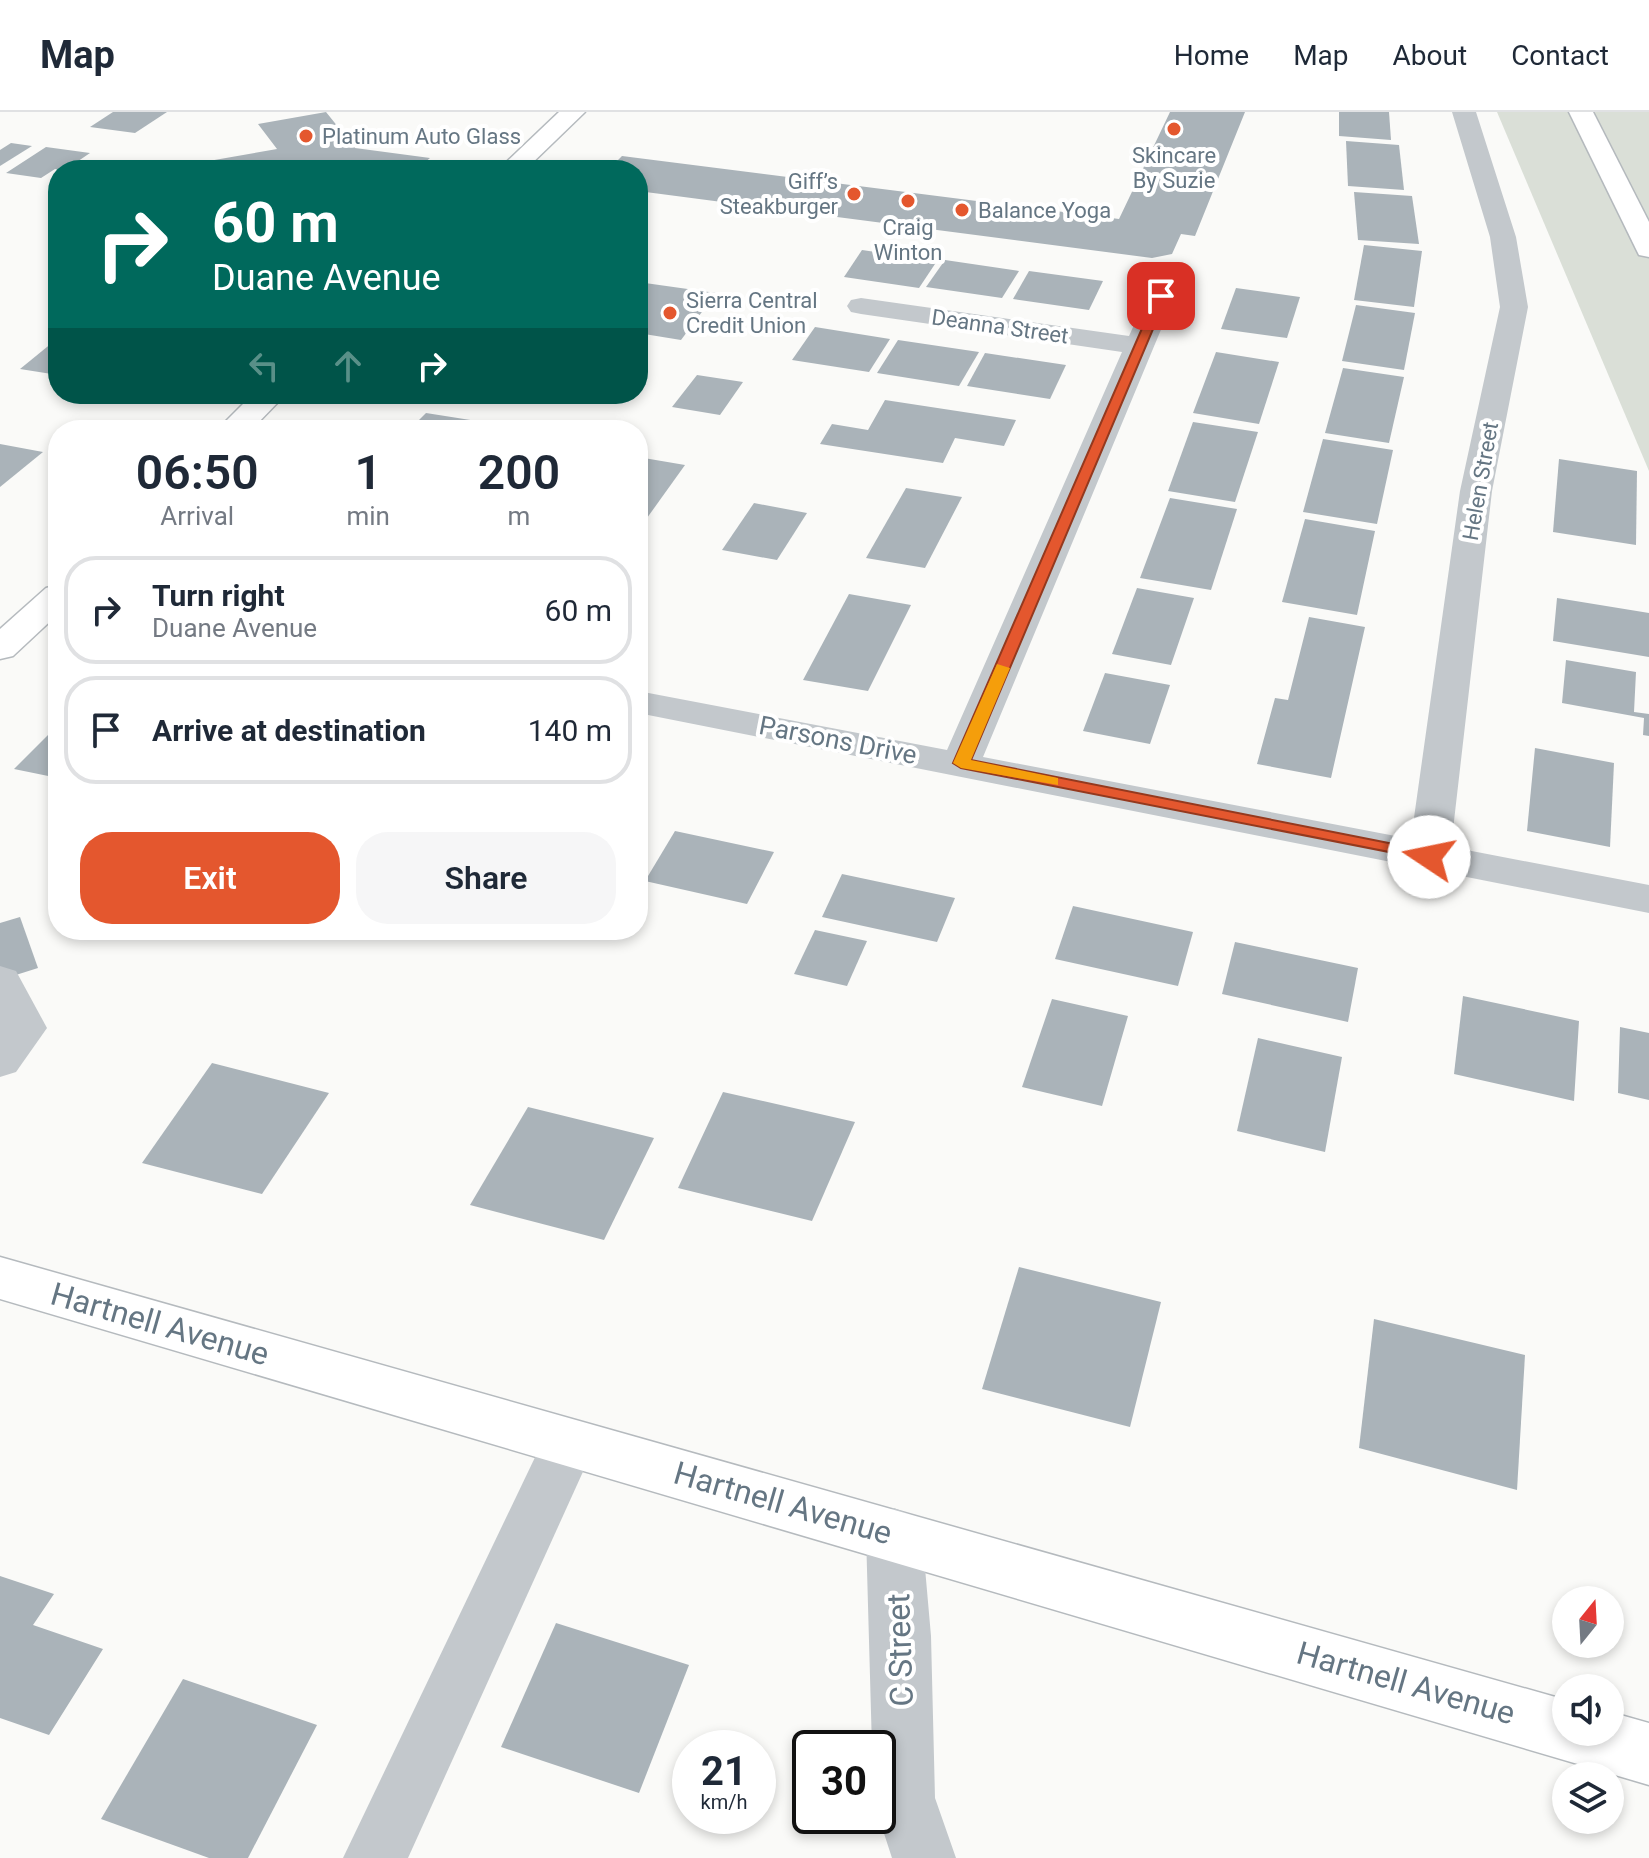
<!DOCTYPE html>
<meta charset="utf-8">
<style>
:root{--surface:#fff;--page:#f6f6f7;--text:#1f2937;--muted:#747a83;--line:#e0e1e3;--accent:#e4572e}
body{margin:0;font-family:Roboto,sans-serif;background:var(--page);color:var(--text);height:100vh;display:flex;flex-direction:column;font-size:30px;white-space:nowrap}
*{box-sizing:border-box;margin:0}
p{font-size:26px;color:var(--muted)}
.icon{flex:none;width:44px;height:44px;fill:none;stroke:currentColor;stroke-width:2;stroke-linecap:round;stroke-linejoin:round}
.map{position:relative;flex:1;overflow:hidden}
.drawer{position:absolute;left:48px;top:308px;width:600px;height:520px;display:flex;flex-direction:column;background:var(--surface);border-radius:32px;box-shadow:0 4px 12px #0003}
.drawer>*{flex:none}
.hud{position:absolute;left:48px;top:48px;width:600px;height:244px;border-radius:32px;box-shadow:0 4px 12px #0003;background:#00695c;color:#fff;overflow:hidden}
.needle{width:52px;rotate:18deg}
.tools{position:absolute;left:1552px;top:1474px;display:grid;gap:16px}
.tools a{display:grid;place-items:center;width:72px;height:72px;border-radius:50%;background:var(--surface);box-shadow:0 4px 12px #0003;font-size:40px}
.speed{position:absolute;left:672px;top:1618px;display:flex;gap:16px;font-size:40px;font-weight:700;text-align:center}
.speed>*{display:grid;place-content:center;width:104px;height:104px;border-radius:50%;background:var(--surface);box-shadow:0 4px 12px #0003;line-height:1}
.speed small{font-size:20px;font-weight:400}
.speed .limit{border:4px solid #111;border-radius:12px;background:#fff;color:#111}
.pin{position:absolute;display:grid;place-items:center;width:68px;height:68px;color:#fff;margin:-34px;border-radius:16px;box-shadow:0 4px 12px #0006}
.me{position:absolute;width:88px;margin:-44px;rotate:281deg;stroke-linejoin:round;filter:drop-shadow(0 0 6px #0008)}
.turn{display:flex;align-items:center;gap:28px;height:168px;padding:0 32px;font-size:36px}
.turn .icon{width:104px;height:104px;stroke-width:2.5}
.turn b{display:block;font-size:56px;line-height:68px}
.lanes{display:flex;align-items:center;height:76px;padding:0 32px;background:#0003;justify-content:center;gap:40px;direction:ltr}
.lanes .off{opacity:.35}
.eta{display:flex;justify-content:space-evenly;align-items:center;height:136px;text-align:center}
.eta b{font-size:48px;font-weight:600;line-height:56px}
.cta{display:flex;gap:16px;margin-top:auto;padding:16px 32px}
.cta a{flex:1;height:92px;border-radius:32px;background:var(--accent);color:#fff;font-size:32px;font-weight:600;line-height:92px;text-align:center}
.cta a+a{background:var(--page);color:var(--text)}
ul{padding:0;list-style:none}
li{display:flex;align-items:center;gap:24px;height:108px;margin:0 16px 12px;padding:0 16px;border:4px solid var(--line);border-radius:32px}
li div{flex:1}
li b{display:block;font-size:30px}
li em{font-style:normal}
header{display:flex;align-items:center;gap:48px;box-sizing:border-box;height:112px;padding:0 40px;background:var(--surface);border-bottom:2px solid var(--line)}
header strong{font-size:38px}
nav{display:flex;gap:44px;margin-inline-start:auto;font-size:28px}
.map>svg:first-child{display:block}
</style>
<header>
<strong>Map</strong>
<nav><a>Home</a><a>Map</a><a>About</a><a>Contact</a></nav>
</header>
<div class="map">
<svg width="1649" height="1746" viewBox="0 0 1649 1746">
<rect width="100%" height="100%" fill="#fafaf8"/>
<!-- green -->
<path fill="#dadfd7" d="M1497 0H1649V359Z"/>
<!-- building -->
<g fill="#aab3b9">
<path d="M113 0H167L135 21 90 15Z"/>
<path d="M326 0 355 36 430 46 416 58H208L203 50 277 37 258 12Z"/>
<path d="M1170 0H1245L1195 124 1181 122 1172 142 1152 146 638 79V58H608L622 44 1119 107Z"/>
<path d="M1339 0H1389L1391 28 1339 24Z"/>
<path d="M1346 29 1399 33 1404 78 1348 74Z"/>
<path d="M11 31 32 34 0 54V38Z"/>
<path d="M46 35 90 41 65 58 55 57 41 66 6 61Z"/>
<path d="M1354 80 1412 84 1419 132 1358 128Z"/>
<path d="M1364 133 1422 139 1414 195 1354 188Z"/>
<path d="M862 138 937 149 919 176 844 165Z"/>
<path d="M945 148 1019 159 1002 186 926 175Z"/>
<path d="M1029 159 1103 169 1089 198 1013 187Z"/>
<path d="M638 170 716 181 681 228 638 221Z"/>
<path d="M1236 176 1300 185 1287 226 1221 217Z"/>
<path d="M1356 193 1415 201 1404 258 1342 249Z"/>
<path d="M815 215 890 227 869 260 792 248Z"/>
<path d="M58 226V263L20 257Z"/>
<path d="M898 228 979 240 959 274 877 261Z"/>
<path d="M1216 240 1279 250 1259 312 1193 301Z"/>
<path d="M985 241 1066 253 1050 287 967 274Z"/>
<path d="M1343 256 1404 265 1389 331 1325 321Z"/>
<path d="M697 263 743 270 720 303 672 295Z"/>
<path d="M885 288 1016 308 1004 334 955 326 943 351 820 332 832 312 868 318Z"/>
<path d="M426 301 514 315 409 318Z"/>
<path d="M1193 310 1258 320 1235 390 1168 379Z"/>
<path d="M1323 327 1393 338 1377 412 1303 400Z"/>
<path d="M0 332 43 340 0 375Z"/>
<path d="M638 345 685 353 647 406 638 404Z"/>
<path d="M1559 347 1637 359 1636 433 1553 420Z"/>
<path d="M906 376 962 385 925 456 866 446Z"/>
<path d="M1170 386 1237 397 1211 478 1140 466Z"/>
<path d="M754 391 807 401 777 448 722 438Z"/>
<path d="M1305 407 1375 419 1357 503 1282 490Z"/>
<path d="M1137 476 1194 486 1171 553 1112 542Z"/>
<path d="M849 482 911 493 868 579 803 568Z"/>
<path d="M1557 486 1649 501V545L1553 529Z"/>
<path d="M1309 505 1365 515 1331 666 1257 652 1275 586 1288 588Z"/>
<path d="M1566 548 1636 560 1634 600 1649 602V624L1643 623 1644 606 1562 591Z"/>
<path d="M1105 561 1170 573 1150 632 1083 619Z"/>
<path d="M58 613V666L14 657Z"/>
<path d="M1535 636 1614 651 1610 735 1527 719Z"/>
<path d="M675 719 774 740 747 792 645 769Z"/>
<path d="M842 762 955 786 937 830 822 805Z"/>
<path d="M1073 794 1193 820 1178 874 1055 847Z"/>
<path d="M20 805 38 856 0 868V811Z"/>
<path d="M815 818 867 829 847 874 794 862Z"/>
<path d="M1235 830 1358 856 1348 910 1222 882Z"/>
<path d="M1463 884 1579 909 1574 989 1454 962Z"/>
<path d="M1052 887 1128 904 1102 994 1022 975Z"/>
<path d="M1620 915 1649 921V988L1618 981Z"/>
<path d="M1258 926 1342 945 1325 1040 1237 1019Z"/>
<path d="M212 951 329 981 262 1082 142 1051Z"/>
<path d="M723 980 855 1010 812 1109 678 1076Z"/>
<path d="M528 995 654 1026 604 1128 470 1093Z"/>
<path d="M1019 1155 1161 1190 1130 1315 982 1277Z"/>
<path d="M1374 1207 1525 1243 1517 1378 1359 1336Z"/>
<path d="M0 1464 54 1482 33 1513 103 1537 49 1623 0 1606Z"/>
<path d="M556 1511 689 1553 639 1681 501 1635Z"/>
<path d="M183 1567 317 1613 248 1746H209L101 1707Z"/>
</g>
<g fill="none" stroke-linecap="round" stroke-linejoin="round">
<!-- major casing -->
<g stroke="#b5babe" stroke-width="3">
<g id="major">
<path d="M559 0H585L525 58H498Z"/>
<path d="M253 282H286L251 318H217Z"/>
<path d="M58 473V502L13 544 0 547V517L46 476Z"/>
<path d="M0 1145 1566 1588V1620H1610V1600L1649 1611V1673L0 1187Z"/>
</g>
</g>
<!-- highway casing -->
<g stroke="#b4b9bd" stroke-width="3">
<path id="highway" d="M1569 0H1593L1649 110V145L1639 143 1636 137Z"/>
</g>
<!-- minor -->
<g fill="#c3c8cc" fill-rule="evenodd">
<path d="M1452 0H1476L1516 125 1528 195 1492 379 1451 735 1649 773V801L638 601V579L947 638 1122 240 861 202 851 200 847 194 851 188 861 186 1129 224 1147 184 1151 178H1171L1175 184 983 645 1411 727 1460 379 1500 195 1490 125Z"/>
<path d="M0 854 16 859 47 916 16 960 0 965Z"/>
<path d="M569 1307 588 1314 596 1331 408 1746H343L550 1314Z"/>
<path d="M894 1396 914 1404 922 1422 931 1524 935 1686 956 1746H892L878 1703V1636H872L866 1422 874 1404Z"/>
</g>
<!-- major -->
<use href="#major" fill="#fff" fill-rule="evenodd"/>
<!-- highway -->
<use href="#highway" fill="#fff" fill-rule="evenodd"/>
</g>
<!-- route -->
<path fill="#e4572e" stroke="#94391e" stroke-width="2" d="M1157 182 1167 184 971 648 1429 739 1437 745 1435 749 961 656 953 651Z"/>
<!-- slow -->
<path fill="#f59e0b" d="M997 552 1010 556 971 648 1058 666V673L961 656 953 651Z"/>
<!-- markers -->
<g fill="#e4572e" stroke="#fff" stroke-width="3">
<circle cx="1174" cy="17" r="8"/>
<circle cx="306" cy="24" r="8"/>
<circle cx="854" cy="82" r="8"/>
<circle cx="908" cy="89" r="8"/>
<circle cx="962" cy="98" r="8"/>
<circle cx="670" cy="201" r="8"/>
</g>
<g text-anchor="middle" stroke-width="8" stroke-linejoin="round" paint-order="stroke">
<!-- far-poi labels -->
<g font-size="22" fill="#657683" stroke="#fff" text-anchor="start">
<text x="322" y="32">Platinum Auto Glass</text>
<text x="1174" y="51" text-anchor="middle">Skincare<tspan x="1174" dy="25">By Suzie</tspan></text>
<text x="838" y="77" text-anchor="end">Giff’s<tspan x="838" dy="25">Steakburger</tspan></text>
<text x="978" y="106">Balance Yoga</text>
<text x="908" y="123" text-anchor="middle">Craig<tspan x="908" dy="25">Winton</tspan></text>
<text x="686" y="196">Sierra Central<tspan x="686" dy="25">Credit Union</tspan></text>
</g>
<!-- far-street labels -->
<g font-size="22" fill="#657683" stroke="#fff">
<text transform="translate(1000 214) rotate(8)" y="8">Deanna Street</text>
<text transform="translate(1480 369) rotate(-80)" y="8">Helen Street</text>
</g>
<!-- street labels -->
<g font-size="26" fill="#657683" stroke="#fff">
<text transform="translate(838 628) rotate(11)" y="9">Parsons Drive</text>
</g>
<!-- near-street labels -->
<g font-size="32" fill="#657683" stroke="#fff">
<text transform="translate(160 1212) rotate(16)" y="11">Hartnell Avenue</text>
<text transform="translate(783 1391) rotate(16)" y="11">Hartnell Avenue</text>
<text transform="translate(900 1538) rotate(-92)" y="11">C Street</text>
<text transform="translate(1406 1571) rotate(16)" y="11">Hartnell Avenue</text>
</g>
</g>
</svg>
<div class="tools">
<a><svg class="needle" viewBox="-14 -14 28 28"><path d="M0-13l5 13h-10z" fill="#e53935"/><path d="M0 13l5-13h-10z" fill="#747a83"/></svg></a>
<a><svg class="icon" aria-label="sound" viewBox="0 0 24 24"><path d="M4 9h4l5-4v14l-5-4H4zM17 9q2 3 0 6"/></svg></a>
<a><svg class="icon" aria-label="layers" viewBox="0 0 24 24"><path d="M12 4l9 5-9 5-9-5zM3 14l9 5 9-5"/></svg></a>
</div>
<div class="speed"><div>21<small>km/h</small></div><div class="limit">30</div></div>
<div class="pin" style="left:1161px;top:184px;background:#d93025"><svg class="icon" aria-label="arrive" viewBox="0 0 24 24"><path d="M6 21V4h12l-3 4 3 4H6"/></svg></div>
<svg class="me" style="left:1429px;top:745px" viewBox="-20 -20 40 40"><circle r="19" fill="#fff"/><path d="M0-13L10 11 0 6-10 11z" fill="#e4572e"/></svg>
<div class="hud">
<div class="turn"><svg class="icon" aria-label="right" viewBox="0 0 24 24"><path d="M7 20v-9h11M14 6l5 5-5 5"/></svg><div><b>60 m</b>Duane Avenue</div></div>
<div class="lanes"><svg class="icon off" aria-label="left" viewBox="0 0 24 24"><path d="M17 20v-9H6M10 6l-5 5 5 5"/></svg><svg class="icon off" aria-label="ahead" viewBox="0 0 24 24"><path d="M12 20V5M6 11l6-6 6 6"/></svg><svg class="icon" aria-label="right" viewBox="0 0 24 24"><path d="M7 20v-9h11M14 6l5 5-5 5"/></svg></div>
</div>
<section class="drawer">
<div class="eta">
<div><b>06:50</b><p>Arrival</p></div>
<div><b>1</b><p>min</p></div>
<div><b>200</b><p>m</p></div>
</div>
<ul>
<li><svg class="icon" aria-label="right" viewBox="0 0 24 24"><path d="M7 20v-9h11M14 6l5 5-5 5"/></svg><div><b>Turn right</b><p>Duane Avenue</p></div><em>60 m</em></li>
<li><svg class="icon" aria-label="arrive" viewBox="0 0 24 24"><path d="M6 21V4h12l-3 4 3 4H6"/></svg><div><b>Arrive at destination</b></div><em>140 m</em></li>
</ul>
<div class="cta"><a>Exit</a><a>Share</a></div>
</section>
</div>
